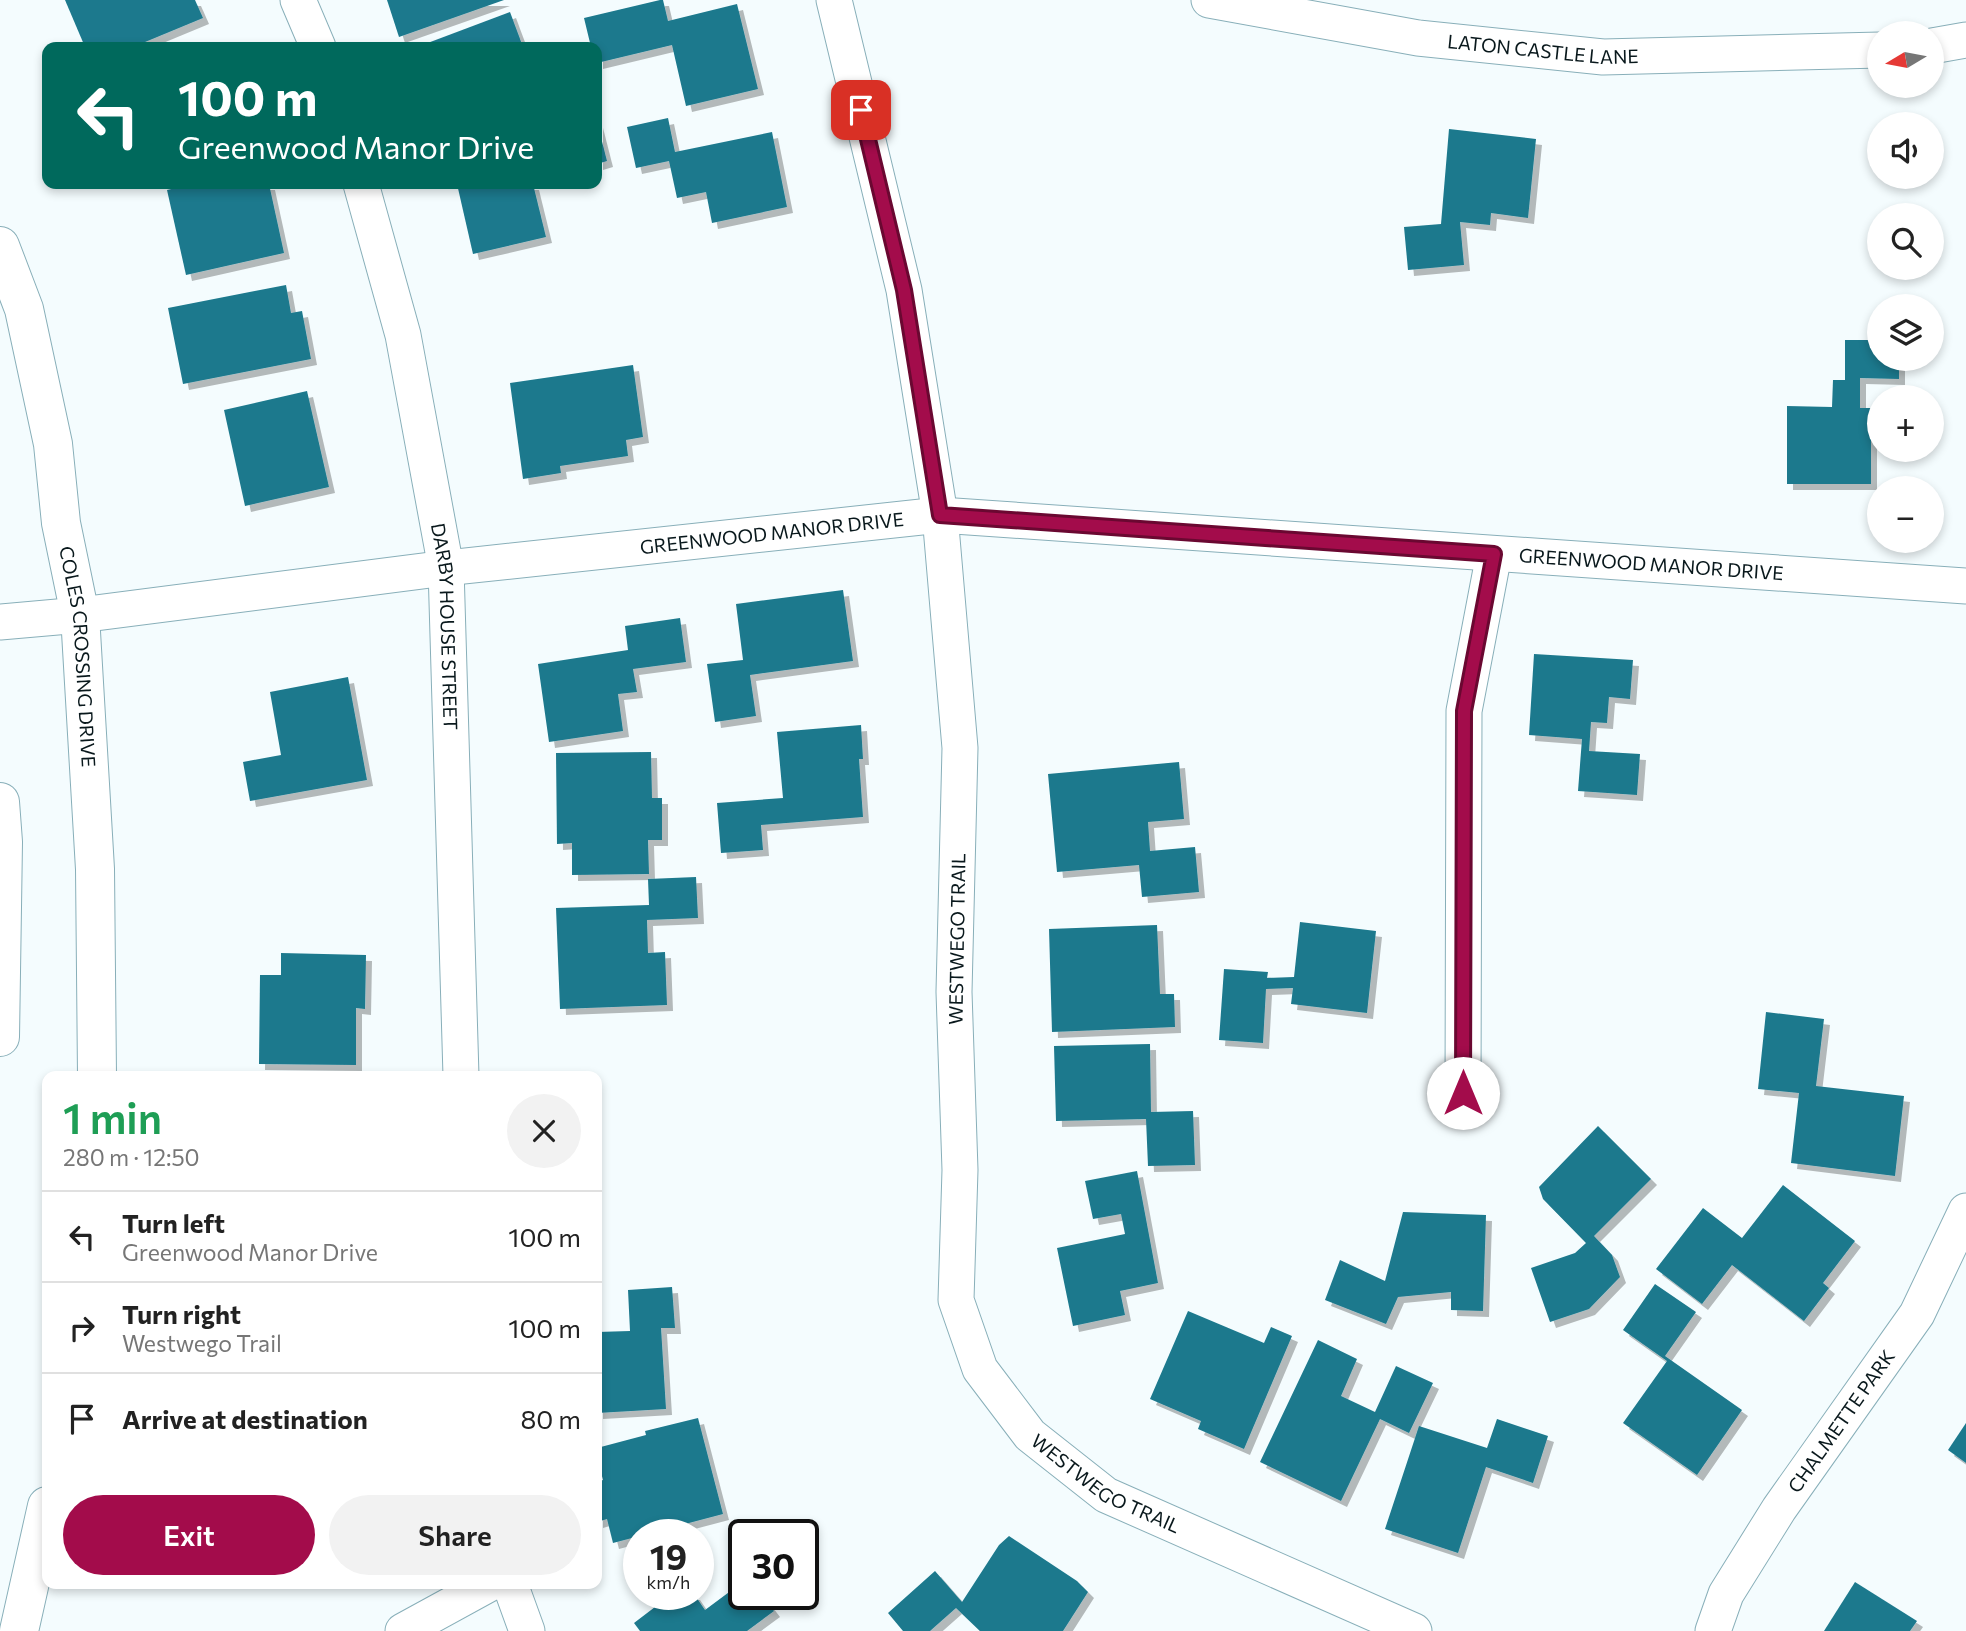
<!DOCTYPE html>
<meta charset="utf-8">
<style>
:root{--surface:#fff;--page:#f2f2f2;--text:#222;--muted:#767676;--line:#e0e0e0;--accent:#a30c4b}
body{margin:0;font-family:Commissioner,sans-serif;background:var(--page);color:var(--text);height:100vh;display:flex;flex-direction:column;font-size:26px;white-space:nowrap}
*{box-sizing:border-box;margin:0}
p{font-size:23px;color:var(--muted)}
.icon{flex:none;width:38px;height:38px;fill:none;stroke:currentColor;stroke-width:2;stroke-linecap:round;stroke-linejoin:round}
.map{position:relative;flex:1;overflow:hidden}
.details{position:absolute;left:42px;top:1071px;width:560px;height:518px;display:flex;flex-direction:column;background:var(--surface);border-radius:14px;box-shadow:0 4px 10px #0003}
.details>*{flex:none}
.guide{position:absolute;left:42px;top:42px;width:560px;height:147px;border-radius:14px;box-shadow:0 4px 10px #0003;background:#00695c;color:#fff;overflow:hidden}
.needle{width:46px;rotate:260deg}
.fabs{position:absolute;left:1867px;top:21px;display:grid;gap:14px}
.fabs a{display:grid;place-items:center;width:77px;height:77px;border-radius:50%;background:var(--surface);box-shadow:0 4px 10px #0003;font-size:35px}
.speed{position:absolute;left:623px;top:1519px;display:flex;gap:14px;font-size:35px;font-weight:700;text-align:center}
.speed>*{display:grid;place-content:center;width:91px;height:91px;border-radius:50%;background:var(--surface);box-shadow:0 4px 10px #0003;line-height:1}
.speed small{font-size:18px;font-weight:400}
.speed .limit{border:4px solid #111;border-radius:10px;background:#fff;color:#111}
.pin{position:absolute;display:grid;place-items:center;width:60px;height:60px;color:#fff;margin:-30px;border-radius:14px;box-shadow:0 4px 10px #0006}
.me{position:absolute;width:77px;margin:-38px;rotate:0deg;stroke-linejoin:round;filter:drop-shadow(0 0 5px #0008)}
.turn{display:flex;align-items:center;gap:24px;height:147px;padding:0 21px;font-size:32px}
.turn .icon{width:91px;height:91px;stroke-width:2.5}
.turn b{display:block;font-size:49px;line-height:60px}
.round{display:grid;place-items:center;flex:none;width:74px;height:74px;border-radius:37px;background:var(--page)}
.headline{display:flex;align-items:center;justify-content:space-between;height:119px;padding:0 21px}
h1{font-size:42px;font-weight:600;line-height:52px;color:#1e9e55}
.button{display:flex;gap:14px;margin-top:auto;padding:14px 21px}
.button a{flex:1;height:80px;border-radius:42px;background:var(--accent);color:#fff;font-size:28px;font-weight:600;line-height:80px;text-align:center}
.button a+a{background:var(--page);color:var(--text)}
ul{padding:0;list-style:none}
li{display:flex;align-items:center;gap:21px;height:91px;padding:0 21px;border-top:2px solid var(--line)}
li div{flex:1}
li b{display:block;font-size:26px}
li em{font-style:normal}
.map>svg:first-child{display:block}
</style>
<div class="map">
<svg width="1966" height="1631" viewBox="0 0 1966 1631">
<defs>
<filter id="shadow"><feDropShadow dx="6" dy="6" stdDeviation="0" flood-color="#0004"/></filter>
</defs>
<rect width="100%" height="100%" fill="#f4fcfe"/>
<!-- building -->
<g fill="#1c798d" filter="url(#shadow)">
<path d="M65 0H195L203 18 133 47H85Z"/>
<path d="M387 0H504L399 37Z"/>
<path d="M660 0H663L668 21 737 4 758 89 686 106 672 45 597 63V47H591L584 18Z"/>
<path d="M510 12 523 47H417Z"/>
<path d="M668 118 675 152 772 132 787 207 712 223 706 192 677 198 669 161 636 168 627 127Z"/>
<path d="M597 122 607 161 597 164Z"/>
<path d="M1449 129 1536 139 1528 218 1491 213 1490 225 1460 222 1464 265 1408 270 1404 227 1441 224Z"/>
<path d="M193 184H269L284 253 186 275 167 190Z"/>
<path d="M457 184H533L546 237 473 254Z"/>
<path d="M286 285 291 313 302 311 311 359 183 384 168 308Z"/>
<path d="M1845 340H1880V359H1899V379L1860 378V408H1871V484H1787V406L1832 407 1833 380H1845Z"/>
<path d="M633 365 643 437 626 440 628 456 560 466 561 473 523 479 510 383Z"/>
<path d="M307 391 329 487 245 506 224 410Z"/>
<path d="M843 590 853 661 750 675 756 716 715 722 707 664 743 660 736 604Z"/>
<path d="M680 618 686 662 633 669 637 692 618 694 623 731 549 742 538 664 628 650 625 626Z"/>
<path d="M1534 654 1633 660 1630 699 1609 697 1607 723 1591 722 1589 751 1640 754 1637 795 1578 791 1582 739 1529 735Z"/>
<path d="M348 677 367 780 250 801 243 762 281 755 270 692Z"/>
<path d="M861 725 863 759H859L863 817 761 825 763 850 721 853 717 803 783 798 777 732Z"/>
<path d="M651 752 652 798H662V840H648L649 874 572 875V843L557 844 556 753Z"/>
<path d="M1179 762 1184 819 1148 822 1150 851 1195 847 1199 892 1142 897 1139 865 1057 872 1048 774Z"/>
<path d="M696 877 698 918 647 920 648 953 665 952 667 1005 560 1009 556 908 649 905 648 879Z"/>
<path d="M1300 922 1376 931 1367 1013 1291 1004 1293 988 1266 989 1263 1043 1219 1040 1224 969 1268 972 1267 978 1294 977Z"/>
<path d="M1157 925 1160 994H1174L1175 1027 1052 1032 1049 929Z"/>
<path d="M281 953 366 955 365 1009 356 1008V1065L259 1064 260 975H281Z"/>
<path d="M1766 1012 1824 1019 1816 1086 1904 1096 1895 1176 1791 1163 1799 1093 1758 1089Z"/>
<path d="M1150 1044 1151 1112 1193 1111 1195 1165 1148 1166 1146 1119 1056 1121 1054 1046Z"/>
<path d="M1598 1126 1651 1179 1594 1236 1612 1255 1620 1277 1589 1309 1550 1322 1531 1268 1575 1253 1586 1243 1543 1199 1539 1187Z"/>
<path d="M1137 1171 1158 1283 1120 1291 1125 1315 1073 1326 1057 1248 1125 1234 1121 1214 1093 1219 1085 1181Z"/>
<path d="M1783 1185 1855 1241 1823 1283 1829 1288 1804 1321 1732 1265 1702 1304 1656 1269 1703 1208 1742 1238Z"/>
<path d="M1403 1212 1486 1215 1483 1311 1451 1310V1292L1398 1297 1386 1324 1325 1300 1340 1260 1385 1281Z"/>
<path d="M1655 1284 1696 1312 1665 1356 1742 1410 1697 1475 1623 1423 1667 1361 1623 1330Z"/>
<path d="M672 1287 675 1328H661L666 1409 597 1413V1332L630 1331 628 1290Z"/>
<path d="M1188 1311 1264 1343 1271 1327 1292 1336 1244 1449 1198 1429 1201 1421 1150 1399Z"/>
<path d="M1318 1340 1357 1359 1341 1396 1375 1412 1396 1366 1433 1383 1409 1433 1380 1419 1341 1501 1260 1462Z"/>
<path d="M698 1418 723 1514 613 1543 607 1519 597 1522V1482L603 1480 597 1457V1448L646 1435 645 1431Z"/>
<path d="M1497 1419 1548 1436 1533 1483 1486 1467 1458 1553 1385 1529 1419 1426 1487 1448Z"/>
<path d="M1966 1423V1463L1948 1450Z"/>
<path d="M1009 1536 1077 1581 1088 1592 1063 1631H980L956 1608 930 1631H903L888 1613 935 1571 962 1602 999 1545Z"/>
<path d="M744 1581V1594H761L774 1611 747 1631H640L634 1623 672 1594H694L705 1610Z"/>
<path d="M1855 1582 1917 1621 1910 1631H1824Z"/>
</g>
<g fill="none" stroke-linecap="round" stroke-linejoin="round">
<!-- minor casing -->
<g stroke="#88afb9" stroke-width="37">
<g id="minor">
<path d="M298 0 318 47"/>
<path id="s1" d="M834 0 904 290 940 515 960 748 954 992 960 1170 956 1300 980 1369 1030 1435 1106 1495 1414 1631"/>
<path id="s2" d="M1209 0 1418 38 1603 57 1880 50"/>
<path d="M1932 46 1966 40"/>
<path id="s3" d="M361 184 403 335 446 568 461 1076"/>
<path id="s4" d="M0 622 80 615 446 568 940 515 1966 586"/>
<path d="M1463 1093 1464 711 1494 554"/>
<path d="M510 1584 527 1631"/>
<path d="M403 1631 489 1584"/>
<path id="s5" d="M1713 1631 1726 1594 1779 1509 1917 1314 1966 1211"/>
</g>
</g>
<!-- tertiary casing -->
<g stroke="#88afb9" stroke-width="40">
<g id="tertiary">
<path id="s6" d="M0 246 24 309 53 444 61 523 80 615 95 869 97 1076"/>
<path d="M0 802 3 842 0 1037"/>
<path d="M19 1631 47 1506"/>
</g>
</g>
<!-- minor -->
<use href="#minor" stroke="#fff" stroke-width="35"/>
<!-- tertiary -->
<use href="#tertiary" stroke="#fff" stroke-width="38"/>
</g>
<g fill="none" stroke-linecap="round" stroke-linejoin="round">
<!-- route casing -->
<g stroke="#6a0831" stroke-width="18">
<path id="route" d="M861 110 904 290 940 515 1494 554 1464 711 1463 1093"/>
</g>
<!-- route -->
<use href="#route" stroke="#a30c4b" stroke-width="12"/>
</g>
<g text-anchor="middle" stroke-width="7" stroke-linejoin="round" paint-order="stroke">
<!-- street labels -->
<g font-size="19" fill="#09181c" stroke="#fff">
<text dy="7" stroke="none"><textPath href="#s2" startOffset="338">LATON CASTLE LANE</textPath></text>
<text dy="7" stroke="none"><textPath href="#s4" startOffset="777">GREENWOOD MANOR DRIVE</textPath></text>
<text dy="7" stroke="none"><textPath href="#s4" startOffset="1659">GREENWOOD MANOR DRIVE</textPath></text>
<text dy="7" stroke="none"><textPath href="#s3" startOffset="452">DARBY HOUSE STREET</textPath></text>
<text dy="7" stroke="none"><textPath href="#s6" startOffset="420">COLES CROSSING DRIVE</textPath></text>
<text transform="translate(957 939) rotate(-89)" y="7">WESTWEGO TRAIL</text>
<text dy="7" stroke="none"><textPath href="#s5" startOffset="247">CHALMETTE PARK</textPath></text>
<text dy="7" stroke="none"><textPath href="#s1" startOffset="1559">WESTWEGO TRAIL</textPath></text>
</g>
</g>
</svg>
<div class="fabs">
<a><svg class="needle" viewBox="-14 -14 28 28"><path d="M0-13l5 13h-10z" fill="#e53935"/><path d="M0 13l5-13h-10z" fill="#767676"/></svg></a>
<a><svg class="icon" aria-label="sound" viewBox="0 0 24 24"><path d="M4 9h4l5-4v14l-5-4H4zM17 9q2 3 0 6"/></svg></a>
<a><svg class="icon" aria-label="search" viewBox="0 0 24 24"><circle cx="10" cy="10" r="6"/><path d="M15 15l6 6"/></svg></a>
<a><svg class="icon" aria-label="layers" viewBox="0 0 24 24"><path d="M12 4l9 5-9 5-9-5zM3 14l9 5 9-5"/></svg></a>
<a>+</a>
<a>−</a>
</div>
<div class="speed"><div>19<small>km/h</small></div><div class="limit">30</div></div>
<div class="pin" style="left:861px;top:110px;background:#d93025"><svg class="icon" aria-label="arrive" viewBox="0 0 24 24"><path d="M6 21V4h12l-3 4 3 4H6"/></svg></div>
<svg class="me" style="left:1463px;top:1093px" viewBox="-20 -20 40 40"><circle r="19" fill="#fff"/><path d="M0-13L10 11 0 6-10 11z" fill="#a30c4b"/></svg>
<div class="guide">
<div class="turn"><svg class="icon" aria-label="left" viewBox="0 0 24 24"><path d="M17 20v-9H6M10 6l-5 5 5 5"/></svg><div><b>100 m</b>Greenwood Manor Drive</div></div>
</div>
<section class="details">
<div class="headline"><div><h1>1 min</h1><p>280 m · 12:50</p></div><a class="round"><svg class="icon" aria-label="close" viewBox="0 0 24 24"><path d="M6 6l12 12M18 6L6 18"/></svg></a></div>
<ul>
<li><svg class="icon" aria-label="left" viewBox="0 0 24 24"><path d="M17 20v-9H6M10 6l-5 5 5 5"/></svg><div><b>Turn left</b><p>Greenwood Manor Drive</p></div><em>100 m</em></li>
<li><svg class="icon" aria-label="right" viewBox="0 0 24 24"><path d="M7 20v-9h11M14 6l5 5-5 5"/></svg><div><b>Turn right</b><p>Westwego Trail</p></div><em>100 m</em></li>
<li><svg class="icon" aria-label="arrive" viewBox="0 0 24 24"><path d="M6 21V4h12l-3 4 3 4H6"/></svg><div><b>Arrive at destination</b></div><em>80 m</em></li>
</ul>
<div class="button"><a>Exit</a><a>Share</a></div>
</section>
</div>
